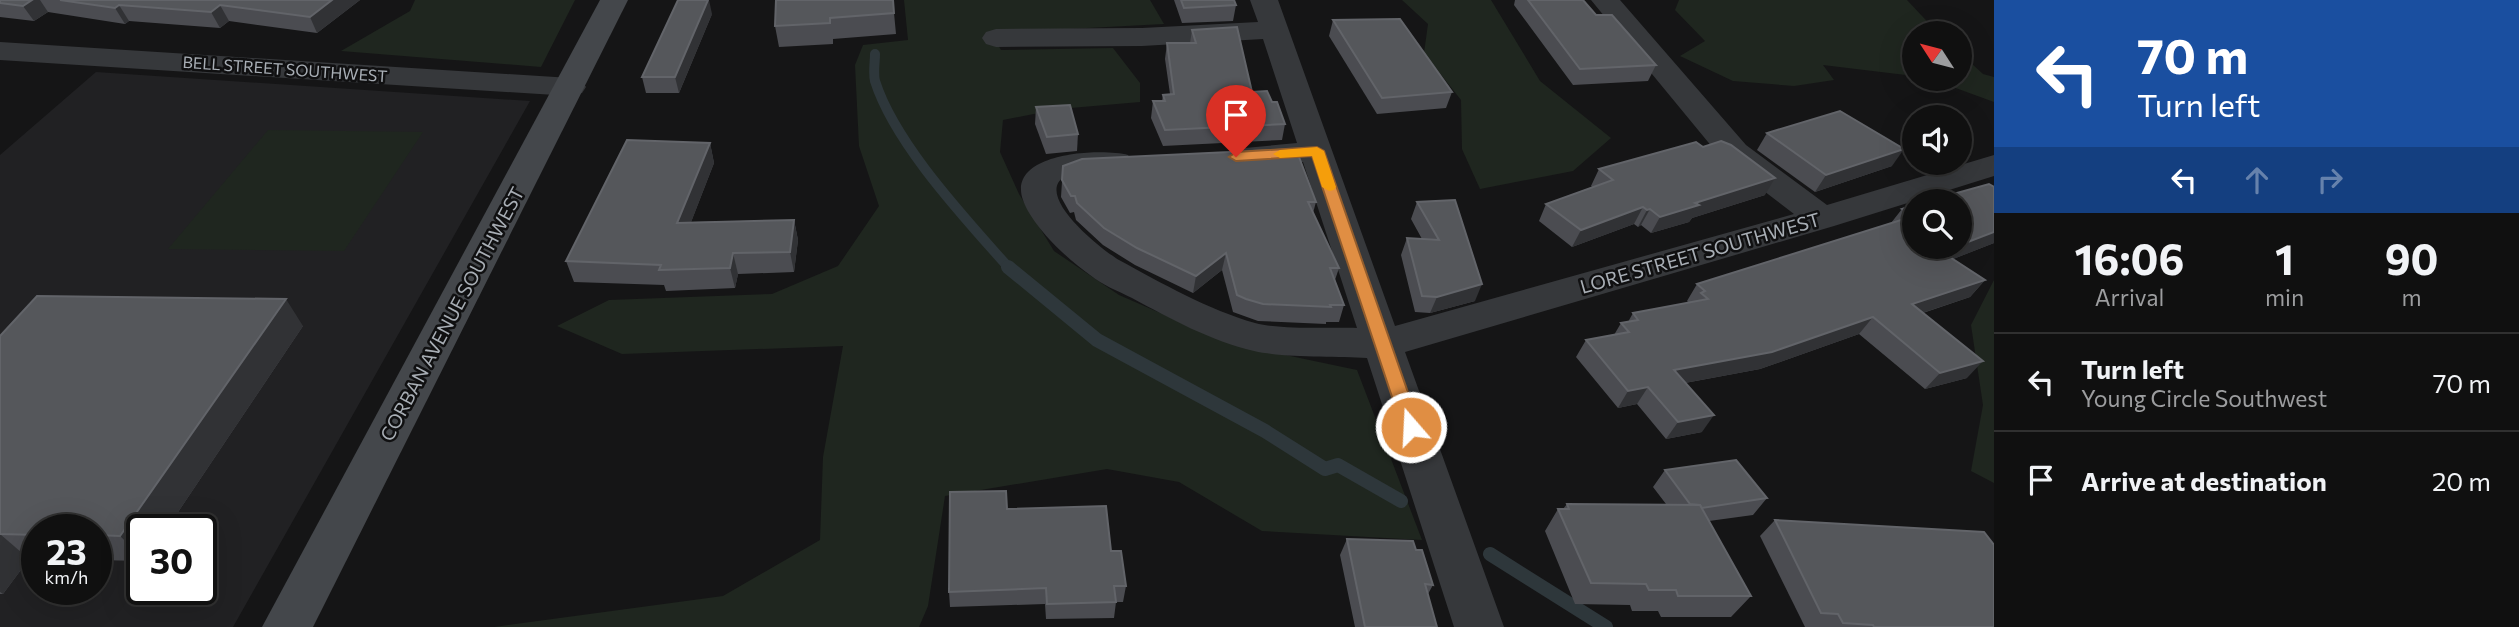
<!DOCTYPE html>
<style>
:root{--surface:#101010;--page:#191919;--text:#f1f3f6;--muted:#9c9d9f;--line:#303030}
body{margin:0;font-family:Commissioner,sans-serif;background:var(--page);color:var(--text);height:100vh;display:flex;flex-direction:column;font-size:26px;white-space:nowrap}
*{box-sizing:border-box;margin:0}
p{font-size:23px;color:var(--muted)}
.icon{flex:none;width:38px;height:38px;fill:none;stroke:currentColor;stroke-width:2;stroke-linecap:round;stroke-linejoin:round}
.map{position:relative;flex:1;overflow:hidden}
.panel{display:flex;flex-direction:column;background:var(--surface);width:525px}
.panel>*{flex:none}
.top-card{background:#1a4fa0;color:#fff;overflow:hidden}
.needle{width:46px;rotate:306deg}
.tools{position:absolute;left:1902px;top:21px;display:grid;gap:14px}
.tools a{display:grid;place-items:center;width:70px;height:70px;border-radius:50%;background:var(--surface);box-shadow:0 7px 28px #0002,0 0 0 2px var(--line);font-size:35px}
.speed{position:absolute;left:21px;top:514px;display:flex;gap:14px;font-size:35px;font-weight:700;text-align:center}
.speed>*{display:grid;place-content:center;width:91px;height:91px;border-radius:50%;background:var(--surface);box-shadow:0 7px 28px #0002,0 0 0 2px var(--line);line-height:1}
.speed small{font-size:18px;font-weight:400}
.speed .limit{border:4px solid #111;border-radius:10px;background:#fff;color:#111}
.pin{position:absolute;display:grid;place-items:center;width:60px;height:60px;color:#fff;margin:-72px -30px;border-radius:50% 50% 50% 0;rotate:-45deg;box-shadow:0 0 7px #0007}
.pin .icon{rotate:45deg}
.me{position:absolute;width:77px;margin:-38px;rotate:341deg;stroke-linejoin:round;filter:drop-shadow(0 0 5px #0008)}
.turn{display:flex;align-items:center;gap:24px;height:147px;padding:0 28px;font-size:32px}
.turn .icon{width:91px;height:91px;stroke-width:2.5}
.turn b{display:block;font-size:49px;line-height:60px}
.lanes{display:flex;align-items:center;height:66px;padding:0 28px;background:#0003;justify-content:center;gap:35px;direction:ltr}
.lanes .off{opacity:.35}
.eta{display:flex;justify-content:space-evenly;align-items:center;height:119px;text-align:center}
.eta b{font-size:42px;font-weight:700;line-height:49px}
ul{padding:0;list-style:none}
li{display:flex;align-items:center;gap:21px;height:98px;padding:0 28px;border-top:2px solid var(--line)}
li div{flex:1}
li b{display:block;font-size:26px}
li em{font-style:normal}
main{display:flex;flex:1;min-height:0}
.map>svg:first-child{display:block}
</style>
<main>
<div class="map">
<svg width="1994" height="627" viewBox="0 0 1994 627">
<rect width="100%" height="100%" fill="#151516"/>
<!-- built -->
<path fill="#212123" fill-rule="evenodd" d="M96 72 530 101 233 627H0V155ZM37 530H96V590H37ZM142 530H201V590H142Z"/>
<!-- green -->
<g fill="#1f261f">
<path d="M415 0H575L541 67 341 51 410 11Z"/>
<path d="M904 0H1150L1164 24 991 33 1001 50 1113 48 1140 83V102L1059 109 1003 120 1000 152 1019 194 1054 251 1119 295 1229 343 1357 370 1422 540 1262 531 1179 482 1107 469 945 496 928 606 919 627H494L723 596 820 540 823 457 843 346 622 354 557 326 609 300 772 294 838 266 879 206 859 146 855 65 863 45 908 40Z"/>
<path d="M1402 0H1491L1540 81 1611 138 1573 171 1480 189 1462 149 1461 100 1424 53 1428 24Z"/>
<path d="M1679 0H1907L1938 33H1914V76L1823 65 1834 80 1794 86 1733 81 1680 56 1705 41 1675 10Z"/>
<path d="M1960 53 1983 74 1994 77V102L1931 79H1960Z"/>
<path d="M268 130 423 132 344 251 168 249Z"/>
<path d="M1994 280V483L1971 471 1983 405 1971 325Z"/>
</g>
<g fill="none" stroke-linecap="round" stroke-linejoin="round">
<!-- stream-far1 -->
<path stroke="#2e373b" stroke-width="10" d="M875 54C875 62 873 73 875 81 895 144 965 218 1009 268"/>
<!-- stream -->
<g stroke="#2e373b" stroke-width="14">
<path d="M1008 267 1097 340 1265 431 1325 469 1338 465 1401 501"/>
<path d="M1490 554 1606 627"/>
</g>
<!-- street -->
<g fill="#36383b" fill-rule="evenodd">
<path d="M1250 0H1278L1395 326 1794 214 1722 159 1591 0H1620L1746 145 1827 205 1994 155V176L1834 226 1405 352 1504 627H1454L1367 358C1335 356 1284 358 1254 351 1211 341 1171 319 1132 298 1118 291 1102 285 1090 275 1067 259 1032 226 1023 200 1006 152 1101 148 1128 155L1133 162 1128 169C1111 173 1077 168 1064 177 1034 196 1102 250 1119 260 1161 283 1209 310 1255 323 1282 330 1328 327 1357 328L1303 162 1246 166 1234 163 1230 156 1234 149 1297 143 1263 39 1142 46 996 47 986 44 982 38 986 32 996 29 1142 28 1258 22Z"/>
<path d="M0 42 571 78 582 81 586 87 582 93 571 96 0 60Z"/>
</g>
<!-- secondary -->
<path fill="#44474b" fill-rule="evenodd" d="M600 0H628L313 627H262Z"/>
</g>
<!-- wall -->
<g fill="#4b4c51">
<path d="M0 0H360L317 33 229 21 220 28 129 21 125 24 48 12 34 21 0 17Z"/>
<path d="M776 0 894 13 896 34 833 39V44L779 47 775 26Z"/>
<path d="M1174 0H1234L1236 5 1233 21 1182 23Z"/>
<path d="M1515 0H1583L1596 15 1656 65 1648 81 1573 85 1514 5Z"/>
<path d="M712 14 679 93H646L642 77Z"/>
<path d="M1333 20 1452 92 1446 108 1377 114 1329 36Z"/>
<path d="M1192 30 1252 92 1272 102 1285 124 1282 140 1163 146 1151 118 1153 101H1162L1163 95 1170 94 1165 59 1167 43H1190Z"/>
<path d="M1036 107 1078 134 1077 151 1046 154 1035 124Z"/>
<path d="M1767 133 1892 166 1815 192 1757 150Z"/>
<path d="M710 143 714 163 691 222 794 220 798 240 794 272 738 274 735 288 666 291 664 285 574 282 566 261Z"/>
<path d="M1063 166 1316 202 1313 213 1339 268 1335 280 1344 305 1339 322H1326V324L1258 321 1233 312 1222 270 1193 293 1135 265 1103 245 1076 220 1074 212 1070 213 1061 197Z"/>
<path d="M1599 169 1765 195 1692 218 1689 222 1651 233 1641 225 1638 227 1634 224 1572 247 1539 221 1546 204 1592 187 1591 186Z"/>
<path d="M1417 202 1475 301 1430 313 1415 312 1401 255 1407 238 1422 239 1411 219Z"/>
<path d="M1902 209 1994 243 1953 259 1985 280 1970 297 1923 313 1967 378 1925 389 1859 334 1760 369 1685 383 1702 432 1666 439 1637 404 1618 408 1576 357 1586 340 1614 335 1621 323 1628 322 1633 313 1689 303 1687 301 1697 284 1891 223Z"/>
<path d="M303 326 166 530H142V561L96 560V530H37V560L29 559 3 594H0V336Z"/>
<path d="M1665 470 1767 498 1753 515 1709 521 1751 596 1731 617H1661L1658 611H1632L1630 605 1575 604 1545 531 1558 509H1563L1567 504H1666L1653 487Z"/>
<path d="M1775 520 1994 627H1805L1760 536Z"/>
<path d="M1347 539 1416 550 1433 585 1428 594 1437 627H1355L1340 555Z"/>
<path d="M1111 551 1126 586 1123 602H1116L1114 618 1046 619 1045 604 950 607 949 592Z"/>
</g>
<!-- shaded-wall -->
<g fill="#313235">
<path d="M32 0H40L48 12 34 21 23 6Z"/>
<path d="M332 0H360L317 33 310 17Z"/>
<path d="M708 0H709L712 14 679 93 675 77Z"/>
<path d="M119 5 129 21 125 24 115 8Z"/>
<path d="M220 5 229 21 220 28 211 12Z"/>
<path d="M710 143 714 163 683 243 677 223Z"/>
<path d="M1904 149 1892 166 1815 192 1826 175Z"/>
<path d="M1775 178 1765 195 1692 218 1689 222 1651 233 1660 217 1695 203Z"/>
<path d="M1643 207 1634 224 1572 247 1581 230Z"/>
<path d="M1650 209 1641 225 1638 227 1647 210Z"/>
<path d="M794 220 798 240 794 272 790 252Z"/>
<path d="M1994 232V243L1928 269 1942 252 1955 247H1960V245Z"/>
<path d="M733 253 738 274 735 288 730 268Z"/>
<path d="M1226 253 1222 270 1193 293 1196 276Z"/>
<path d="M1985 280 1970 297 1898 321 1912 304Z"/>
<path d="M1482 284 1475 301 1430 313 1437 297Z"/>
<path d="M286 299 303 326 166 530H142V557L120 536Z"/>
<path d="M1873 317 1859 334 1760 369 1663 387 1674 370Z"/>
<path d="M1983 361 1967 378 1925 389 1940 373Z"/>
<path d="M1648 387 1637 404 1618 408 1628 391Z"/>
<path d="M1714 415 1702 432 1666 439 1678 422Z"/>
<path d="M0 534 29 559 3 594 0 592Z"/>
</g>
<!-- building -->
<g fill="#55575b" stroke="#626469" stroke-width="2">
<path d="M0 0H32L23 6 0 3Z"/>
<path d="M60 0H332L310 17 220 5 211 12 119 5 115 8Z"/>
<path d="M678 0H708L675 77H642Z"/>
<path d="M776 0H893L894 13 830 18V23L775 26Z"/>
<path d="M1181 0H1234L1236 5 1184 8Z"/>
<path d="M1528 0H1583L1596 15H1612L1656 65 1580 69Z"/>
<path d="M1400 19 1452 92 1382 98 1333 20Z"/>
<path d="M1237 27 1252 92 1267 91 1272 102H1277L1285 124 1165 130 1153 101H1165L1163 95 1174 94 1167 43H1196L1192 30Z"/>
<path d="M1070 105 1078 134 1047 137 1036 107Z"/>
<path d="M1840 111 1904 149 1826 175 1767 133Z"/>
<path d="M627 140 710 143 677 223 794 220 790 252 733 253 730 268 659 270 661 265 566 261Z"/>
<path d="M1721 141 1731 145 1775 178 1695 203 1699 205 1660 217 1650 209 1647 210 1643 207 1581 230 1546 204 1613 180 1599 169 1696 142 1703 147Z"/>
<path d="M1296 149 1316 202H1308L1339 268H1330L1344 305H1330L1331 307 1263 304 1246 299 1237 295 1226 253 1196 276 1137 248 1104 228 1077 203 1075 196H1071L1062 180 1063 166 1082 159Z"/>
<path d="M1989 184 1994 187V232L1960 245V201H1928Z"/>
<path d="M1455 200 1482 284 1437 297 1422 296 1407 238 1439 240 1417 202Z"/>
<path d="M1914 205V247H1955L1942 252 1985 280 1912 304 1983 361 1940 373 1873 317 1772 352 1674 370 1714 415 1678 422 1648 387 1628 391 1586 340 1629 332 1621 323 1638 320 1633 313 1708 299 1701 293 1705 291 1697 284 1914 216 1902 209Z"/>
<path d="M37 296 286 299 120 536 96 535V530H37V535L0 534V336Z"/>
<path d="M1736 460 1767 498 1702 508 1700 505 1690 504 1665 470Z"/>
<path d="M1006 491 1007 509 1106 506 1111 551H1121L1126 586H1114L1116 602 1047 604 1046 588 949 592 950 492Z"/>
<path d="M1567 504 1700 505 1751 596H1678L1676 590H1649L1646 584 1591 583 1558 509H1569Z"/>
<path d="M1775 520 1984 532 1994 545V627H1874L1873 625 1843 623 1838 614 1821 613Z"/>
<path d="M1347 539 1413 541 1416 550H1422L1433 585 1425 584 1437 627H1365Z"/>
</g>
<!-- route -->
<path fill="#e08e43" stroke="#925c2c" stroke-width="2" d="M1317 147 1324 151 1420 427 1417 432H1405L1402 427 1312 156 1236 161 1229 157 1236 152Z"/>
<!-- slow -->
<path fill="#f59e0b" d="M1317 147 1324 151 1336 187 1334 190 1329 191 1322 187 1312 156 1280 158 1273 154 1280 150Z"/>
<g text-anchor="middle" stroke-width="5" stroke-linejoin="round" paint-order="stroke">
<!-- far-street labels -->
<g font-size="16" fill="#a8aeb5" stroke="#101011">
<text transform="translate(285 69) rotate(4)" y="6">BELL STREET SOUTHWEST</text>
</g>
<!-- street labels -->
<g font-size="19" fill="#a8aeb5" stroke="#101011">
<text transform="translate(1700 253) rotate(-16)" y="7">LORE STREET SOUTHWEST</text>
<text transform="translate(452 314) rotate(-62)" y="7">CORBAN AVENUE SOUTHWEST</text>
</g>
</g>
</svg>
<div class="tools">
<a><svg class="needle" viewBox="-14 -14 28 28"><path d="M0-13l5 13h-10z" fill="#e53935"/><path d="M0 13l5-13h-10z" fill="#9c9d9f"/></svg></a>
<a><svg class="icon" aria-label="sound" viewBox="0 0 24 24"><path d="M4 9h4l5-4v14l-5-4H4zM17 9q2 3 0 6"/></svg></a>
<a><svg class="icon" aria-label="search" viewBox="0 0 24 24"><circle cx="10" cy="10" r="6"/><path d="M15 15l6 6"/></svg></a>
</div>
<div class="speed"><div>23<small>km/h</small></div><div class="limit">30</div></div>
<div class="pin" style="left:1236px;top:157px;background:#d93025"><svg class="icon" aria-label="arrive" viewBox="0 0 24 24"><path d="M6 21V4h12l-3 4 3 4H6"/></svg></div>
<svg class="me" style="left:1411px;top:427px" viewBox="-20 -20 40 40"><circle r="17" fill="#e08e43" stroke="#fff" stroke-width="3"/><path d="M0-11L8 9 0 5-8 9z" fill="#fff"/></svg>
</div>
<section class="panel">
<div class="top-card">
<div class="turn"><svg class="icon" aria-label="left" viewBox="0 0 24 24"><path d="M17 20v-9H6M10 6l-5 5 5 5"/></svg><div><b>70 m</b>Turn left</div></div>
<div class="lanes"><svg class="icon" aria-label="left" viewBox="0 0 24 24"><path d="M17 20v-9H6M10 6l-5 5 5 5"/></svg><svg class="icon off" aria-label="ahead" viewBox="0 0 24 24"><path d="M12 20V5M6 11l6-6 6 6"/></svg><svg class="icon off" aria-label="right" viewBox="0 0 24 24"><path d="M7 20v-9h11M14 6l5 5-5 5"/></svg></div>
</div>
<div class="eta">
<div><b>16:06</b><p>Arrival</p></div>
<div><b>1</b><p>min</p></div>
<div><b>90</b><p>m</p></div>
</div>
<ul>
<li><svg class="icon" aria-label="left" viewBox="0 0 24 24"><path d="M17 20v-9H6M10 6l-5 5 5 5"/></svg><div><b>Turn left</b><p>Young Circle Southwest</p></div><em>70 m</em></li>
<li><svg class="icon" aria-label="arrive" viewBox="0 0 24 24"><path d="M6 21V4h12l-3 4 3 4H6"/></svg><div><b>Arrive at destination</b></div><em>20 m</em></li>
</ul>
</section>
</main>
